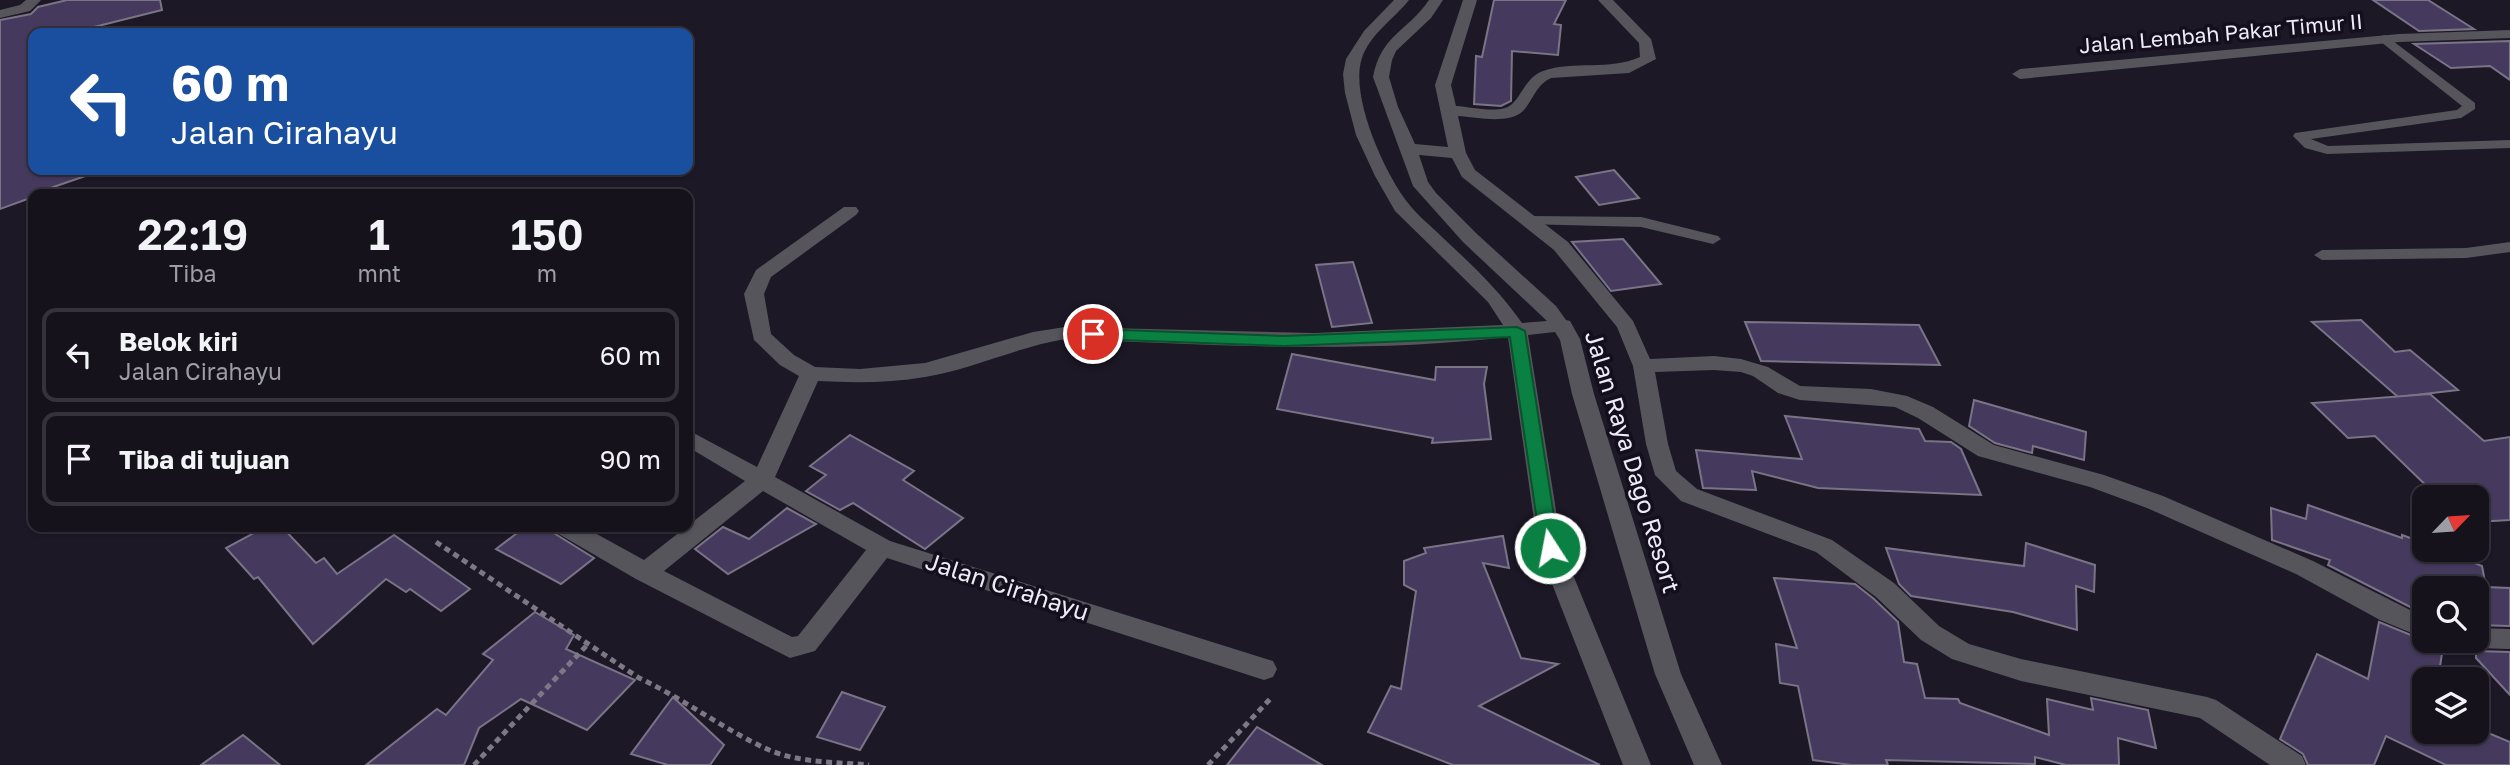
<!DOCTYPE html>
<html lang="id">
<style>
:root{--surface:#15121c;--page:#1e1b25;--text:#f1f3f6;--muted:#9d9ea3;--line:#34323b}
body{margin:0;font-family:"Golos Text",sans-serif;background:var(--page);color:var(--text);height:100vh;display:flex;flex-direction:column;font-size:26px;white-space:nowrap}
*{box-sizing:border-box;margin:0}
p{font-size:23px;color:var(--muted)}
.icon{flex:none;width:38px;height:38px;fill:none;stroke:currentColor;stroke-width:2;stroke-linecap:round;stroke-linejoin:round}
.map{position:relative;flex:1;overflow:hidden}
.details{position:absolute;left:28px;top:189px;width:665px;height:343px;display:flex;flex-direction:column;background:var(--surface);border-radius:14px;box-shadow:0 2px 5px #0004,0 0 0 2px var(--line)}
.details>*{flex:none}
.hud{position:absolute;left:28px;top:28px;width:665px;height:147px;border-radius:14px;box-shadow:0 2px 5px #0004,0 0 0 2px var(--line);background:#1a4fa0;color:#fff;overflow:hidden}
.needle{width:46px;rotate:65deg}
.tools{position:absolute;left:2412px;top:485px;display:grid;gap:14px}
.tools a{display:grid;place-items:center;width:77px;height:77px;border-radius:14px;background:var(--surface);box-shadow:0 2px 5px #0004,0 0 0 2px var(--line);font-size:35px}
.pin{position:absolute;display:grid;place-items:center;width:60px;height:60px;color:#fff;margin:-30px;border:4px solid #fff;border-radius:50%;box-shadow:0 2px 7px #0007}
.me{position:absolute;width:77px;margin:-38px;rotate:349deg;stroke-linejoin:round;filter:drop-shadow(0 0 5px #0008)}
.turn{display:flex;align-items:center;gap:24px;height:147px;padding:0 28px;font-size:32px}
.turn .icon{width:91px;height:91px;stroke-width:2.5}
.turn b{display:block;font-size:49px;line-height:60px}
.eta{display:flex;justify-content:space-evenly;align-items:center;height:119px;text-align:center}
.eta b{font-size:42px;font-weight:600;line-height:49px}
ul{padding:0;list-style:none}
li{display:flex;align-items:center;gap:21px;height:94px;margin:0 14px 10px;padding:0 14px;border:4px solid var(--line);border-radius:14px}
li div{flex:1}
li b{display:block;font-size:26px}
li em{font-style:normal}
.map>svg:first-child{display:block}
</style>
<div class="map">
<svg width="2510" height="765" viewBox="0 0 2510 765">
<rect width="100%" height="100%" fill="#1c1826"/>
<!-- building -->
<g fill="#45395e" stroke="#797486" stroke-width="2">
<path d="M67 0H160L162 10 94 27 96 33H33V170H97V172L33 194V197L0 209V20L31 14 38 7Z"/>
<path d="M1494 0H1566L1554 24 1561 25 1558 55 1512 51 1511 101 1501 106 1474 104 1476 56 1482 57Z"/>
<path d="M2373 0H2428L2474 29 2419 31Z"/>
<path d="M2510 41V80L2490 66 2451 68 2414 44Z"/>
<path d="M1614 170 1639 198 1599 205 1576 177Z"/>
<path d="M1623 239 1661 284 1611 291 1572 242Z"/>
<path d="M1353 262 1372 323 1332 327 1316 265Z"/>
<path d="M2361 320 2395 352 2410 350 2458 390 2398 397 2312 322Z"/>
<path d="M1745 322 1919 325 1940 365 1761 361Z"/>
<path d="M1292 354 1435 380 1436 367H1487L1484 384 1491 439 1432 443 1433 438 1277 409Z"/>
<path d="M2430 394 2484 441 2510 437V520L2476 522V497H2438L2375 436 2348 438 2312 403Z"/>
<path d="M1974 400 2086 432 2084 460 2033 446 2032 453 1995 443 1969 426Z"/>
<path d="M1785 416 1919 429 1925 441 1951 442 1961 449 1981 495 1818 488 1752 471 1756 490 1703 488 1696 450 1802 459Z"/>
<path d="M850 435 914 471 903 480 963 518 925 549 853 503 840 510 806 491 826 475 810 466Z"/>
<path d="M2308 505 2402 538V535L2424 543V550H2441L2482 566 2486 587 2510 588V626L2476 625V588H2424V614L2328 565 2330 560 2272 540 2271 508 2306 519Z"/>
<path d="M787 508 816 524 728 574 695 549 723 527 749 539Z"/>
<path d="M265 527H282L316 563 324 558 337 574 394 535 470 589 441 611 410 589 406 592 386 579 313 644 258 577 254 579 226 548Z"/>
<path d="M525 527H544L594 558 561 584 496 549Z"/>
<path d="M1503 536 1509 568 1483 563 1521 658 1558 664 1479 706 1600 765H1453L1368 732 1391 686 1401 689 1416 591 1404 585V561L1426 553 1424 548Z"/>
<path d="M2026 543 2095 565 2094 592 2076 586 2077 630 2013 612 1911 596 1899 584 1886 548 2024 566Z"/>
<path d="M1774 578 1855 584 1874 599 1898 622 1904 662 1917 664 1925 698 1958 699 1960 703 2049 735 2047 699 2093 710 2091 698 2148 710 2156 748 2118 738 2119 765H2066L2035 757V764L1886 760 1888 765H1851L1813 760 1798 686 1780 683 1776 644 1797 648Z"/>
<path d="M535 612 574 635 566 649 635 680 587 730 521 699 479 728 464 765H366L437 709 446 715 493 660 483 654Z"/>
<path d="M2379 622 2423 640 2444 641 2438 679H2424V732H2486L2510 742V765H2446L2386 736 2374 765H2308L2303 754 2280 739 2317 654 2368 679Z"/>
<path d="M2476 651 2510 652V695L2476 658Z"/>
<path d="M842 692 885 707 860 750 817 737Z"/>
<path d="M673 697 724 745 710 765H668L631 754Z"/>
<path d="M1257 727 1322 765H1227Z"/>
<path d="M243 735 280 765H201Z"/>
</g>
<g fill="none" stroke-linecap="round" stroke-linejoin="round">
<!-- path -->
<g stroke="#7c7885" stroke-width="5" stroke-dasharray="6 4.5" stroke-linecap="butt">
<path d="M436 542 639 678C684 699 723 729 767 749 797 763 837 762 869 765"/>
<path d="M474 765 589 643"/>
<path d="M1208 765 1272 697"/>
</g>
<!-- lane -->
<g fill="#56555c" fill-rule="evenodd">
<path d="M2385 35 2475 103V109L2461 118 2311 139 2328 146 2510 140V148L2327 154 2305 148 2293 136 2295 133 2457 110 2462 106 2381 42V36Z"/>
<path d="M1529 216 1641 217 1718 236 1721 239 1713 244 1641 227 1524 224 1521 221 1524 218Z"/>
<path d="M2510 242V252L2466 258 2322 260 2314 255 2322 250 2466 248Z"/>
</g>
<!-- street -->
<g fill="#56555c" fill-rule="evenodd">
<path d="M26 0H41L30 11 0 18V10L20 5Z"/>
<path d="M1394 0H1409C1394 19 1370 34 1362 58 1349 95 1385 174 1408 203 1417 215 1431 226 1442 237 1471 264 1499 290 1522 323L1547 321 1463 242 1413 186 1373 77C1381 35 1407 32 1429 0H1443L1431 18 1396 51 1392 60 1389 77 1398 107 1415 144 1448 147 1435 85 1463 0H1477L1451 85 1456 106C1470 107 1491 112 1505 108 1520 104 1523 78 1543 71 1574 60 1609 71 1640 57L1639 43 1598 0H1613L1651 39 1656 59 1629 73 1551 78C1535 86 1534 99 1523 111 1508 125 1476 117 1458 116L1466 153 1475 170 1568 242 1633 321 1650 359 1714 356 1741 359 1768 367 1800 386 1871 389 1907 396 1933 407 1994 445 2104 475 2163 496 2313 561 2424 617V638L2380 620 2296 574 2147 508 2090 487 1978 456 1918 418 1895 407 1800 400 1778 393 1753 376 1741 372 1714 370 1655 372 1668 444 1676 471 1697 489 1832 540 1894 583 1939 626 1969 644 2021 659 2207 697 2216 700 2302 756 2306 765H2270L2200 718 2021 681 1952 659 1921 640 1876 597 1816 552 1681 501 1655 475 1646 444 1633 366 1617 327 1554 250 1462 177 1452 158 1419 155 1428 182 1436 193 1477 234 1556 306 1566 320 1570 321 1580 339 1594 394 1681 674 1722 765H1694L1655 674 1572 394 1560 340 1555 332 1528 335 1562 548 1651 765H1623L1538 548 1508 337C1361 354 1212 345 1065 339 1017 347 973 369 925 377 890 383 854 383 818 381L775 477 890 541 1273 661 1277 669 1273 677 1264 680 887 558 815 651 790 658 636 579 557 533 553 527H584L644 560 745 481 688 447V430L757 467 799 376 780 365 754 340 744 294 756 270 844 207H856L859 211 856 215 771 277 764 294 771 334 794 355 815 367 860 369 925 363 1033 332 1065 327 1314 333 1503 325 1488 302 1395 211 1375 176 1356 135 1345 93 1343 74 1346 59 1364 31ZM763 491 866 550 798 636 792 637 664 571Z"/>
<path d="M2510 30V38L2399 42 2020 79 2012 74 2020 69 2399 34Z"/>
<path d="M2476 628 2510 629V649L2476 648 2467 645 2465 640H2476Z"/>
</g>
</g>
<!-- route -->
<path fill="#0b8043" stroke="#07532c" stroke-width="2" d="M1517 327 1525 331 1559 548 1557 553H1544L1541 548 1510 337 1284 346 1093 339 1085 334 1093 329 1284 336Z"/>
<g text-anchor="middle" stroke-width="7" stroke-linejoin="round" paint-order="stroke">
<!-- far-street labels -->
<g font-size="21" fill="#efecf6" stroke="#130f1c">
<text transform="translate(2221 34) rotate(-5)" y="7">Jalan Lembah Pakar Timur II</text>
</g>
<!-- street labels -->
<g font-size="24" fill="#efecf6" stroke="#130f1c">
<text transform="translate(1632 462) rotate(73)" y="8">Jalan Raya Dago Resort</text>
<text transform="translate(1007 587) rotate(18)" y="8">Jalan Cirahayu</text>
</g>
</g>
</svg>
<div class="tools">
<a><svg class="needle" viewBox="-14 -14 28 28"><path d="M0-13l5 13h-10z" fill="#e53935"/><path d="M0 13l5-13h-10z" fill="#9d9ea3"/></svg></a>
<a><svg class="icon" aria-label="search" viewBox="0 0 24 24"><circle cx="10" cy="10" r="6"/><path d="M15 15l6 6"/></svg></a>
<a><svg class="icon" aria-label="layers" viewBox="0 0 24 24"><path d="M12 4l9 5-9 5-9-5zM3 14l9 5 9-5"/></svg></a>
</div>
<div class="pin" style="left:1093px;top:334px;background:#d93025"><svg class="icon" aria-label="arrive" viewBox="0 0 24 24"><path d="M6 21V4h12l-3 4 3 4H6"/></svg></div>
<svg class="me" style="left:1550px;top:548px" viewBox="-20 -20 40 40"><circle r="17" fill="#0b8043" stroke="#fff" stroke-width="3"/><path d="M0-11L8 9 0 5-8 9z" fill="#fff"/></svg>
<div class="hud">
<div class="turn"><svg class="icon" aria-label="left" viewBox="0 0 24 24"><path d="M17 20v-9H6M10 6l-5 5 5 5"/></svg><div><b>60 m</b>Jalan Cirahayu</div></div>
</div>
<section class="details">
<div class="eta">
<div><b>22:19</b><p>Tiba</p></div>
<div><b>1</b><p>mnt</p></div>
<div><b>150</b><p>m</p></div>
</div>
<ul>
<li><svg class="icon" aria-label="left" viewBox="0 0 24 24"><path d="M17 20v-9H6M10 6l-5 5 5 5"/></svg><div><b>Belok kiri</b><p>Jalan Cirahayu</p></div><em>60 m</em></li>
<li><svg class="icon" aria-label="arrive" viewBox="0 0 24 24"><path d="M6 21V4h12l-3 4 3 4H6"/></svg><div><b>Tiba di tujuan</b></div><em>90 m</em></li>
</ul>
</section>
</div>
